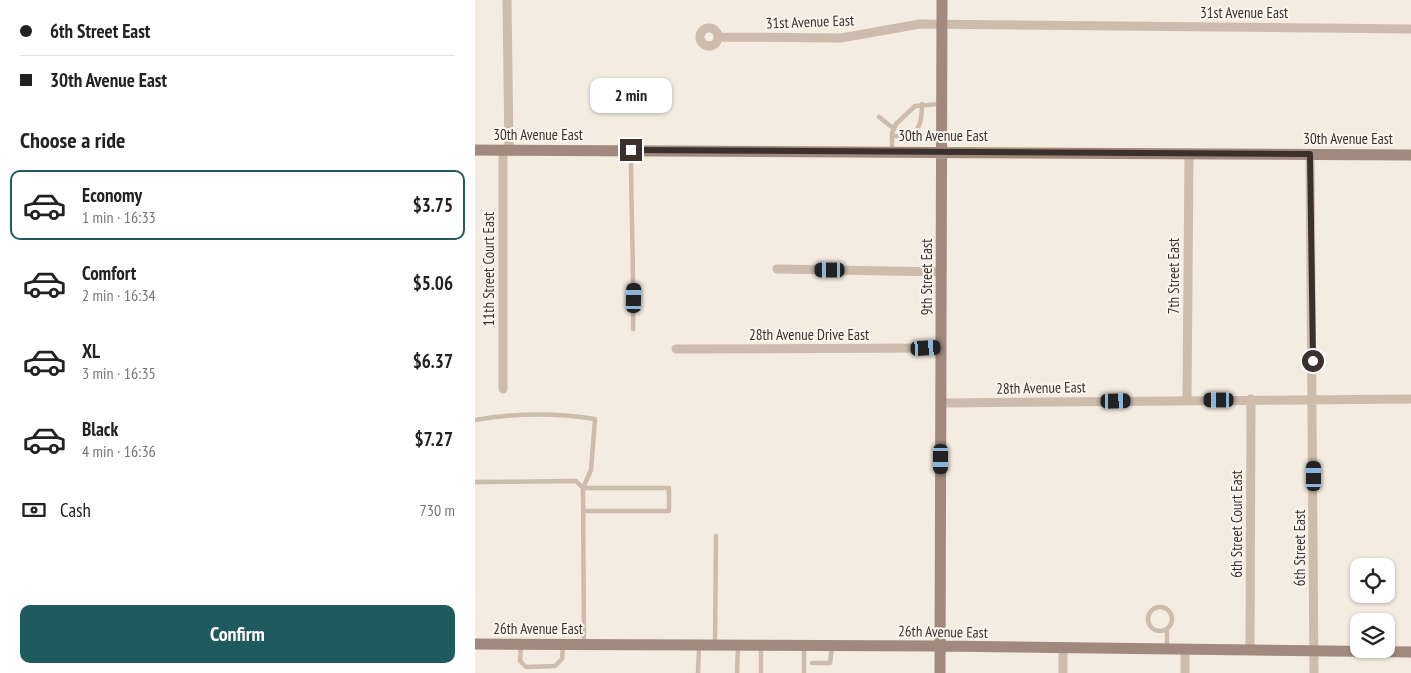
<!DOCTYPE html>
<html lang="en">
<head>
<meta charset="utf-8">
<style>
  :root { --surface:#fff; --page:#f2f2f2; --text:#222; --muted:#767676; --line:#e0e0e0; --accent:#1f5a5e }
  body { margin:0; font-family:"PT Sans Narrow",sans-serif; background:var(--page); color:var(--text); height:100vh; display:flex; flex-direction:column; font-size:19px; white-space:nowrap }
  * { box-sizing:border-box; margin:0 }
  p { font-size:16px; color:var(--muted) }
  .icon { flex:none; width:28px; height:28px; fill:none; stroke:currentColor; stroke-width:2; stroke-linecap:round; stroke-linejoin:round }
  .map { position:relative; flex:1; overflow:hidden }
  .sheet { display:flex; flex-direction:column; background:var(--surface); width:475px }
  .sheet>* { flex:none }
  .hud { display:grid; align-content:center; height:110px; padding:0 20px; background:var(--surface) }
  .tools { position:absolute; left:875px; top:558px; display:grid; gap:10px }
  .tools a { display:grid; place-items:center; width:45px; height:45px; border-radius:10px; background:var(--surface); box-shadow:0 1px 4px #0004; font-size:25px }
  .end { position:absolute; width:22px; height:22px; margin:-11px; border:6px solid #3b302b; background:#fff; box-shadow:0 0 0 2px #fff }
  .from { border-radius:50% }
  .bubble { position:absolute; height:35px; border-radius:10px; background:var(--surface); box-shadow:0 1px 4px #0004; font-size:16px; font-weight:700; line-height:35px; text-align:center }
  .car { position:absolute; width:15px; height:30px; margin:-15px -8px; border-radius:6px; box-shadow:0 0 4px 1px #0007; background:linear-gradient(#222 24%,#8ab4d8 0 40%,#222 0 76%,#8ab4d8 0 86%,#222 0) }
  .hud b { display:flex; align-items:center; gap:18px; height:48px; font-size:19px }
  .hud b+b { border-top:1px solid var(--line) }
  .hud i { width:12px; height:12px; background:var(--text) }
  ul { padding:0; list-style:none }
  li { display:flex; align-items:center; gap:15px; height:70px; margin:0 10px 8px; padding:0 10px; border:2px solid transparent; border-radius:10px }
  li div { flex:1 }
  li b { display:block; font-size:19px }
  li em { font-style:normal; font-weight:700 }
  li.on { border-color:var(--accent) }
  li>.icon { width:45px; height:45px; stroke-width:1.5 }
  h2 { padding:0 20px; font-size:22px; line-height:60px }
  .pay { display:flex; align-items:center; gap:12px; height:55px; padding:0 20px; font-size:19px }
  .pay p { margin-inline-start:auto }
  .cta { display:flex; gap:10px; margin-top:auto; padding:10px 20px }
  .cta a { flex:1; height:58px; border-radius:10px; background:var(--accent); color:#fff; font-size:20px; font-weight:700; line-height:58px; text-align:center }
  main { display:flex; flex:1; min-height:0 }
  .map>svg:first-child { display:block }
</style>
</head>
<body>
<main>
<section class="sheet">
<div class="hud">
<b><i class="from"></i>6th Street East</b>
<b><i></i>30th Avenue East</b>
</div>
<h2>Choose a ride</h2>
<ul>
<li class="on"><svg class="icon" aria-label="car" viewBox="0 0 24 24"><path d="M5 17H2v-5l4-1 3-4h7l3 4 3 1v5h-3M9 17h6M6 11h13"/><circle cx="7" cy="17" r="2"/><circle cx="17" cy="17" r="2"/></svg><div><b>Economy</b><p>1 min · 16:33</p></div><em>$3.75</em></li>
<li><svg class="icon" aria-label="car" viewBox="0 0 24 24"><path d="M5 17H2v-5l4-1 3-4h7l3 4 3 1v5h-3M9 17h6M6 11h13"/><circle cx="7" cy="17" r="2"/><circle cx="17" cy="17" r="2"/></svg><div><b>Comfort</b><p>2 min · 16:34</p></div><em>$5.06</em></li>
<li><svg class="icon" aria-label="car" viewBox="0 0 24 24"><path d="M5 17H2v-5l4-1 3-4h7l3 4 3 1v5h-3M9 17h6M6 11h13"/><circle cx="7" cy="17" r="2"/><circle cx="17" cy="17" r="2"/></svg><div><b>XL</b><p>3 min · 16:35</p></div><em>$6.37</em></li>
<li><svg class="icon" aria-label="car" viewBox="0 0 24 24"><path d="M5 17H2v-5l4-1 3-4h7l3 4 3 1v5h-3M9 17h6M6 11h13"/><circle cx="7" cy="17" r="2"/><circle cx="17" cy="17" r="2"/></svg><div><b>Black</b><p>4 min · 16:36</p></div><em>$7.27</em></li>
</ul>
<div class="pay"><svg class="icon" aria-label="cash" viewBox="0 0 24 24"><path d="M3 7h18v10H3z"/><circle cx="12" cy="12" r="2"/></svg>Cash<p>730 m</p></div>
<div class="cta"><a>Confirm</a></div>
</section>
<div class="map">
<svg width="936" height="673" viewBox="0 0 936 673">
  <rect width="100%" height="100%" fill="#f4ebe1"/>
  <g fill="none" stroke-linecap="round" stroke-linejoin="round">
    <!-- lane -->
    <path stroke="#cdbbac" stroke-width="4.5" d="M404 117 418 128
      M417 136C443 136 447 129 447 104
      M417 151V133L421 124 440 106 465 104
      M156 152C156 211 159 270 158 329
      M0 420C40 413 81 413 120 419L116 470 108 488H194V511H109
      M0 482 101 481 108 488 109 643
      M673 619a12 12 0 1 1 24 0a12 12 0 1 1-24 0Z
      M692 629V647
      M240 644 241 536
      M46 645 45 661 51 667 80 666 87 659 88 646
      M286 647V673
      M337 663H355L357 647
      M223 673 224 646
      M262 673 263 647
      M329 673V647"/>
    <!-- street -->
    <path stroke="#cdbbac" stroke-width="9" d="M32 0 34 150
      M225 37a9 9 0 1 1 18 0a9 9 0 1 1-18 0Z
      M243 37 366 38 445 24 936 29
      M28 150V389
      M835 154 839 673
      M302 269 467 272
      M201 349 467 348
      M712 400 714 153
      M467 403 936 399
      M588 649V673
      M775 649 776 399
      M710 673V649"/>
    <!-- secondary -->
    <path stroke="#a18a7d" stroke-width="11" d="M0 150 936 155
      M0 644 465 646 936 652
      M465 673 467 0"/>
  </g>
  <g fill="none" stroke-linecap="round" stroke-linejoin="round">
    <!-- route -->
    <path stroke="#3b302b" stroke-width="6" d="M156 150 835 154 838 361"/>
  </g>
  <g text-anchor="middle" stroke-width="4" stroke-linejoin="round" paint-order="stroke">
    <!-- street labels -->
    <g font-size="15" fill="#3b302b" stroke="#fbf5ee">
      <text x="769" y="18">31st Avenue East</text>
      <text transform="translate(335 22) rotate(-2)" y="5">31st Avenue East</text>
      <text x="63" y="140">30th Avenue East</text>
      <text x="468" y="141">30th Avenue East</text>
      <text x="873" y="144">30th Avenue East</text>
      <text transform="translate(14 269) rotate(-90)" y="5">11th Street Court East</text>
      <text transform="translate(699 276) rotate(-90)" y="5">7th Street East</text>
      <text transform="translate(452 277) rotate(-90)" y="5">9th Street East</text>
      <text x="334" y="340">28th Avenue Drive East</text>
      <text transform="translate(566 388) rotate(-1)" y="5">28th Avenue East</text>
      <text transform="translate(762 524) rotate(-90)" y="5">6th Street Court East</text>
      <text transform="translate(825 548) rotate(-90)" y="5">6th Street East</text>
      <text x="63" y="634">26th Avenue East</text>
      <text transform="translate(468 632) rotate(1)" y="5">26th Avenue East</text>
    </g>
  </g>
</svg>
<div class="tools">
<a><svg class="icon" aria-label="locate" viewBox="0 0 24 24"><circle cx="12" cy="12" r="6"/><path d="M12 2v4M12 18v4M2 12h4M18 12h4"/></svg></a>
<a><svg class="icon" aria-label="layers" viewBox="0 0 24 24"><path d="M12 4l9 5-9 5-9-5zM3 14l9 5 9-5"/></svg></a>
</div>
<i class="end from" style="left:838px;top:361px"></i>
<i class="end" style="left:156px;top:150px"></i>
<div class="bubble" style="left:115px;top:78px;width:82px">2 min</div>
<i class="car" style="left:355px;top:270px;rotate:270deg"></i>
<i class="car" style="left:159px;top:298px;rotate:1deg"></i>
<i class="car" style="left:451px;top:348px;rotate:87deg"></i>
<i class="car" style="left:744px;top:400px;rotate:270deg"></i>
<i class="car" style="left:641px;top:401px;rotate:89deg"></i>
<i class="car" style="left:466px;top:459px;rotate:180deg"></i>
<i class="car" style="left:839px;top:476px;rotate:0deg"></i>
</div>
</main>
</body>
</html>
